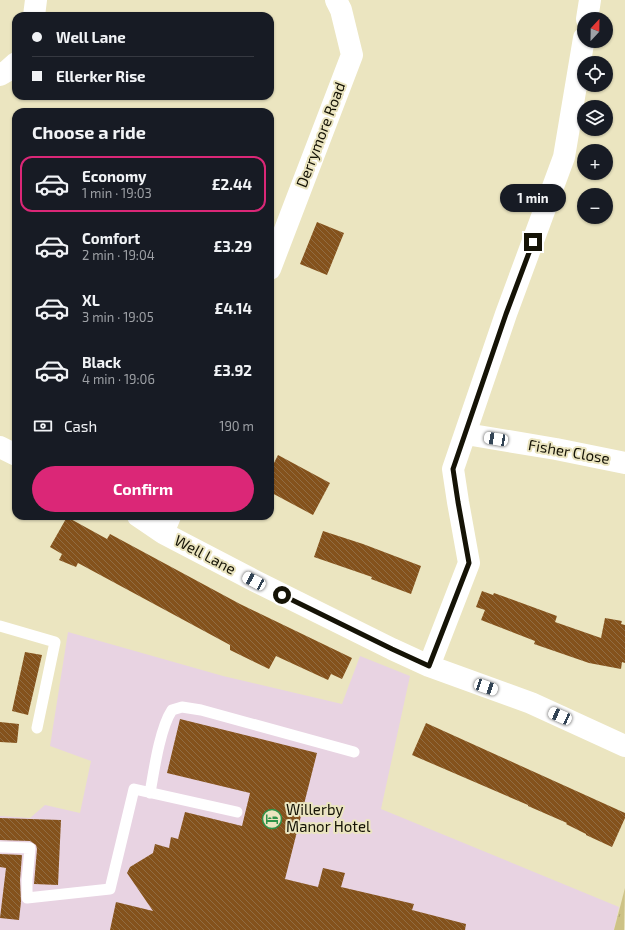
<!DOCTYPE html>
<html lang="en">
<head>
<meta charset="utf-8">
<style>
  :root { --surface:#171b24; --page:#20242c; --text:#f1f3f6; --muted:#9ea1a6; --line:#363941; --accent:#db2777 }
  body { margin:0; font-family:"Exo 2",sans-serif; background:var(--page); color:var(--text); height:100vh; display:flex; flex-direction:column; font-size:15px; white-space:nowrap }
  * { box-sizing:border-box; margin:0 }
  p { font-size:13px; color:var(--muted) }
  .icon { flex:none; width:22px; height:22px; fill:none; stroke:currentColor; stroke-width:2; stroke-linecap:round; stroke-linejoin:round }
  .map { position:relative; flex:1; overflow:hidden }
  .panel { position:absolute; left:12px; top:108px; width:262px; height:412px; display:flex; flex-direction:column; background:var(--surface); border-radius:12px; box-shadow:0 1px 3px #0004 }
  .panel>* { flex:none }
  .guide { position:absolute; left:12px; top:12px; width:262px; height:88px; border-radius:12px; box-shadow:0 1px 3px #0004; display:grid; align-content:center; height:88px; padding:0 20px; background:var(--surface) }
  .needle { width:26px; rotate:22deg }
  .fabs { position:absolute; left:577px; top:12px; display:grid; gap:8px }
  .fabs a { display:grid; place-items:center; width:36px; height:36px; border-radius:50%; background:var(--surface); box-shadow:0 1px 3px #0004; font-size:20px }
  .end { position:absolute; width:18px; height:18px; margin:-9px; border:5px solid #151306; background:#fff; box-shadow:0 0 0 2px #fff }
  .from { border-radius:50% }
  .bubble { position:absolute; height:28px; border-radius:14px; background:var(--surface); box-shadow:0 1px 3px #0004; font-size:13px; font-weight:700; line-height:28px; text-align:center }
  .car { position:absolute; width:12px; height:24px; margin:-12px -6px; border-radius:5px; box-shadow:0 0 3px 1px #0007; background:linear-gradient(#fff 24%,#345 0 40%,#fff 0 76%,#345 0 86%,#fff 0) }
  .guide b { display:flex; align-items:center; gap:14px; height:38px; font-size:15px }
  .guide b+b { border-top:1px solid var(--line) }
  .guide i { width:10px; height:10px; background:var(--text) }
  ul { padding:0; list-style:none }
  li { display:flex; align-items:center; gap:12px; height:56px; margin:0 8px 6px; padding:0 12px; border:2px solid transparent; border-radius:12px }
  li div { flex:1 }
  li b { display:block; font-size:15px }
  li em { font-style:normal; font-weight:700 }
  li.on { border-color:var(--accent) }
  li>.icon { width:36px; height:36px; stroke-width:1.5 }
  h2 { padding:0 20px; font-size:18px; line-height:48px }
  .pay { display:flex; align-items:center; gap:10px; height:44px; padding:0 20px; font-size:15px }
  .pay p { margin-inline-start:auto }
  .button { display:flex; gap:8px; margin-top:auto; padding:8px 20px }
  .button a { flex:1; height:46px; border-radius:24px; background:var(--accent); color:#fff; font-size:16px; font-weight:700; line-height:46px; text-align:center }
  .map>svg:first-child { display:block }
</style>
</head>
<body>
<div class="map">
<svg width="625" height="930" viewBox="0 0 625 930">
  <defs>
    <pattern id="grass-tufts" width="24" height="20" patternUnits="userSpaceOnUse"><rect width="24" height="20" fill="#cdc286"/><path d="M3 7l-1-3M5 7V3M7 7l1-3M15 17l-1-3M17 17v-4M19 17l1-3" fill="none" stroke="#afa672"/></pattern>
    <pattern id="building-back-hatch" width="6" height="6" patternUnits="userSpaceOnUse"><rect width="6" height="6" fill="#84521c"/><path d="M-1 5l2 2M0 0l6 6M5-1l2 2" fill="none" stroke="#916c42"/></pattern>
  </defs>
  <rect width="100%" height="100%" fill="#ebe5c0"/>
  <!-- commercial -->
  <path fill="#e8d3e2" d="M68 632 223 676 342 704 360 656 410 676 381 809 619 907 614 930H0V816L30 818 45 805 80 813 91 761 50 746Z"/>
  <!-- grass -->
  <path fill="url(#grass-tufts)" d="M625 888 624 930H614Z"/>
  <!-- building -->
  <path fill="url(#building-back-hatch)" d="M317 222 344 233 327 275 300 264Z
    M278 455 330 483 313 515 270 492V471Z
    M67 517 107 539 110 534 240 604 352 658 342 679 331 674 328 680 276 656 269 669 230 650V645L78 563 76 567 59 560 62 554 50 547Z
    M323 531 363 544 421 566 411 594 371 579 372 577 314 557Z
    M482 591 493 595 494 593 557 616 555 622 601 638 605 618 622 621 621 624 625 625V663L622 662 621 669 589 663 534 644 535 641 481 620 485 610 476 607Z
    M25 652 42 655 28 715 12 711Z
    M180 719 317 753 285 879 318 887 323 868 345 873 341 887 414 904 412 910 466 924 465 930H110L116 902 153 911 127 873 130 867 153 853 155 844 169 848 171 837 178 839 185 812 242 826 250 793 167 773Z
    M0 722 19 724 17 743 0 742Z
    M426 723 625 813V818L612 847 586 835V834L566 824 567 823 528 806V805L412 755Z
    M0 818 61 820 58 885 34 884 37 849 36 845 30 841 0 840Z
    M0 854 22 855 20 880 21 902 19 920 0 918 6 868 0 867Z"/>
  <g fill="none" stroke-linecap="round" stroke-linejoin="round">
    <!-- lane -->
    <path stroke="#fff" stroke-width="11" d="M0 626 55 642 37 728
      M150 793C154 770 160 728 172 710L182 707 201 710 354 752
      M0 847 30 848 27 880V898L110 889 134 789 237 812"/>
    <!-- street -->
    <path stroke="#fff" stroke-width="22" d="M34 16 36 0
      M587 19 590 0
      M0 75 7 71 16 63
      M270 269 352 55 341 10 336 0
      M466 434 556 449 625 463
      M0 447 16 455
      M138 516 163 533 255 581 392 649 429 666 531 703 625 746
      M163 533 170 516
      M429 666 469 563 458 502 453 469 506 314 564 157 584 38"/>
  </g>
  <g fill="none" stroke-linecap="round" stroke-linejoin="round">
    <!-- route -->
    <path stroke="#151306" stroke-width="5" d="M282 595 392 649 429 666 469 563 458 502 453 469 506 314 533 242"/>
  </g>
  <!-- icons -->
  <defs>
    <symbol id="hotel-ring" viewBox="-11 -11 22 22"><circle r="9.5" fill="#ebe5c0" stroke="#2f944a" stroke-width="1.5"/><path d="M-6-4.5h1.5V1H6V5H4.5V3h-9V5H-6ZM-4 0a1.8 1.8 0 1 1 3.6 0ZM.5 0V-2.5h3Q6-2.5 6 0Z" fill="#2f944a"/></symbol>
  </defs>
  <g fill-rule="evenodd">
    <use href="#hotel-ring" x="261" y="808" width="22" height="22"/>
  </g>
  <g text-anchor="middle" stroke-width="4" stroke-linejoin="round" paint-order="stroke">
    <!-- street labels -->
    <g font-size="15" fill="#151306" stroke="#ebe5c0">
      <text transform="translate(321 135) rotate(-69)" y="5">Derrymore Road</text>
      <text transform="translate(569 452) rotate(10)" y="5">Fisher Close</text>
      <text transform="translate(205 555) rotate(28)" y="5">Well Lane</text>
    </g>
    <!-- poi labels -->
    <g font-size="15" fill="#151306" stroke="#ebe5c0" text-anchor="start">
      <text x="286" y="815">Willerby<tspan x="286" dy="17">Manor Hotel</tspan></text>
    </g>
  </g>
</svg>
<div class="fabs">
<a><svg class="needle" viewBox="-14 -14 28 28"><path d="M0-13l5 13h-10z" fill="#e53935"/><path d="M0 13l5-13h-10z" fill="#9ea1a6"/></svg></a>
<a><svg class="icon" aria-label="locate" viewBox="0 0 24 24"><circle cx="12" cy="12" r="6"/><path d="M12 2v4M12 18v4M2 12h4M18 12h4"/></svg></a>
<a><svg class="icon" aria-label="layers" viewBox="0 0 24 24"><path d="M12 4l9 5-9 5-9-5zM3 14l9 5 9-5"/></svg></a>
<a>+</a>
<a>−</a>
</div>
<i class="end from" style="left:282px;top:595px"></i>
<i class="end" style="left:533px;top:242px"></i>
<div class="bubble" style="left:500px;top:184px;width:66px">1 min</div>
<i class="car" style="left:496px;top:439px;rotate:279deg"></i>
<i class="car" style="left:254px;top:581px;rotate:298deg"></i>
<i class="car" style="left:486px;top:687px;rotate:109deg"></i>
<i class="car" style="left:560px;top:716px;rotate:294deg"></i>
<div class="guide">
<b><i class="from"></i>Well Lane</b>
<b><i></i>Ellerker Rise</b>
</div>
<section class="panel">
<h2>Choose a ride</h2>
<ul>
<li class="on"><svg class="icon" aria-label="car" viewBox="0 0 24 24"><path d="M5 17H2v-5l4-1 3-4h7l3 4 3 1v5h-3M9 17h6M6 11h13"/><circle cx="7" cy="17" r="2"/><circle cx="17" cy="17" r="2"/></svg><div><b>Economy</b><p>1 min · 19:03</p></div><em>£2.44</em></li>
<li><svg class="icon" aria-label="car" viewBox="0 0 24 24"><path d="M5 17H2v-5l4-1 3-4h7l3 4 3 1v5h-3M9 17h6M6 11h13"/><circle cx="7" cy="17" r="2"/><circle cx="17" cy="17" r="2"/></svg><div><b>Comfort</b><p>2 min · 19:04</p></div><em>£3.29</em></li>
<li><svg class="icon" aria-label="car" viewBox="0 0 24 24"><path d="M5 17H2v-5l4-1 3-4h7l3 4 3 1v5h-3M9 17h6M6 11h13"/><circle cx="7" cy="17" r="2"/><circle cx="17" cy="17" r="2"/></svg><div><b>XL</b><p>3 min · 19:05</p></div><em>£4.14</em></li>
<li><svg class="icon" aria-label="car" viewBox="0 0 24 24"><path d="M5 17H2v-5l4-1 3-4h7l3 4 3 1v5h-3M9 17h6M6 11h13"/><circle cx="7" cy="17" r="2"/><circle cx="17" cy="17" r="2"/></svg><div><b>Black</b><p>4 min · 19:06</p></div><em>£3.92</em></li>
</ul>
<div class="pay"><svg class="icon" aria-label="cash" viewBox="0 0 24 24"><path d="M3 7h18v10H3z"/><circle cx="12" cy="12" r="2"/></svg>Cash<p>190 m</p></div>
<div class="button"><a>Confirm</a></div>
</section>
</div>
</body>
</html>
